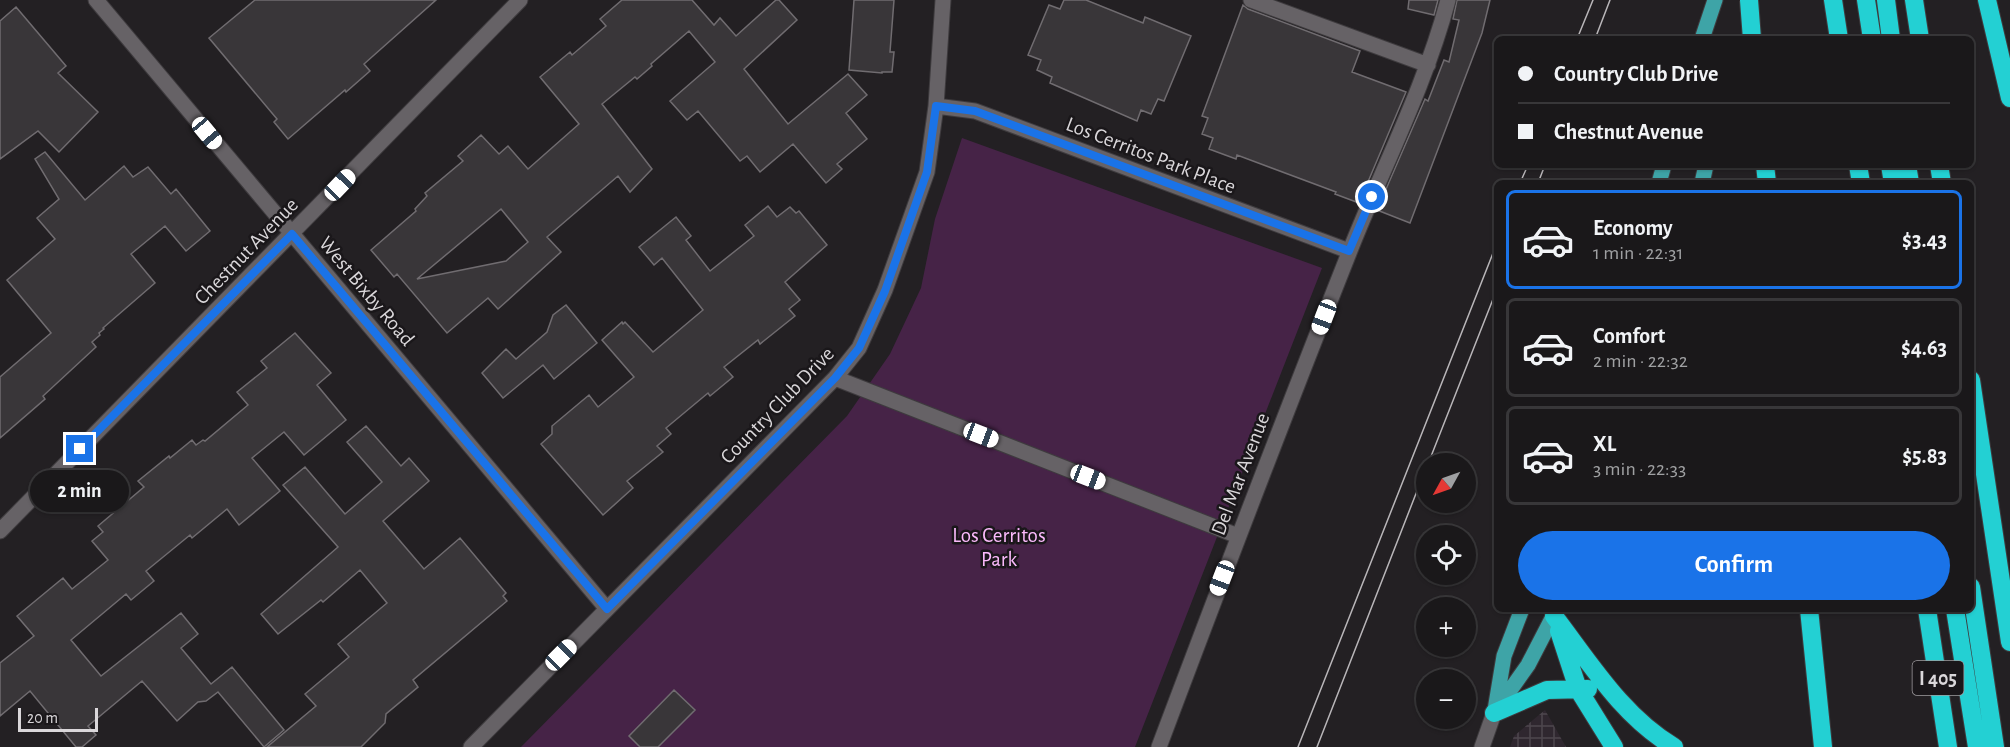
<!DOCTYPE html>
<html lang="en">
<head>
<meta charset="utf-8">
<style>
  :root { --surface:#1a181a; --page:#272527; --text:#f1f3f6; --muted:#9fa0a2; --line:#383739; --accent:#1a73e8 }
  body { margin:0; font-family:"Alegreya Sans",sans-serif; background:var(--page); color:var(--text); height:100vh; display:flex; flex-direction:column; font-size:22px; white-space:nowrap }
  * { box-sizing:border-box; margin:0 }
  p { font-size:20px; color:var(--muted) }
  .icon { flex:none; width:33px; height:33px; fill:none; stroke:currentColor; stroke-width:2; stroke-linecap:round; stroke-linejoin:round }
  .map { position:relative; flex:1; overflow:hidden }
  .side { position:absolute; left:1494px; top:180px; width:480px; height:432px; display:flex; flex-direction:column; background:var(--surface); border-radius:9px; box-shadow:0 2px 4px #0004,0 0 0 2px var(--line) }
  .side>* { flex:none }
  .banner { position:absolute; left:1494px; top:36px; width:480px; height:132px; border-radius:9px; box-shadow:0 2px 4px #0004,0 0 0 2px var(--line); display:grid; align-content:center; height:132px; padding:0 24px; background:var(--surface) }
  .needle { width:39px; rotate:230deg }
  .buttons { position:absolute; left:1416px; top:453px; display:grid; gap:12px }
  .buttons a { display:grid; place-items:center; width:60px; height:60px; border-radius:50%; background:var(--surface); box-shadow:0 2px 4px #0004,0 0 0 2px var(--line); font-size:30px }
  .scale { position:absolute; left:18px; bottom:15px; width:80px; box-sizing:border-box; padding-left:6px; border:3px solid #dad7da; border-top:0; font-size:16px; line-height:21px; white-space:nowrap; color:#dad7da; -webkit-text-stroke:4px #1a171a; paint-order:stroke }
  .end { position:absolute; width:27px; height:27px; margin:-14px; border:8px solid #1a73e8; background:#fff; box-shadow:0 0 0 3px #fff }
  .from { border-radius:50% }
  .bubble { position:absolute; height:42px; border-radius:21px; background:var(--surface); box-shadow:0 2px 4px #0004,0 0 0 2px var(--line); font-size:20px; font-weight:700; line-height:42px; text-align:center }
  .car { position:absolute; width:18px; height:36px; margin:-18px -9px; border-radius:8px; box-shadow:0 0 4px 2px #0007; background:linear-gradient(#fff 24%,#345 0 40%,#fff 0 76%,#345 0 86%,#fff 0) }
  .banner b { display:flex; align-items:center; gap:21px; height:57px; font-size:22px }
  .banner b+b { border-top:2px solid var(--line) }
  .banner i { width:15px; height:15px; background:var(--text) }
  ul { padding:10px 0 0; list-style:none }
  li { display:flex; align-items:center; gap:18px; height:99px; margin:0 12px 9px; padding:0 12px; border:3px solid var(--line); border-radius:9px }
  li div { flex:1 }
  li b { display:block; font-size:22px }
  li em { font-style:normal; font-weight:700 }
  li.current { border-color:var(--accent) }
  li>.icon { width:54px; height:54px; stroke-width:1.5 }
  .button { display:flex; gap:12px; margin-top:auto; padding:12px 24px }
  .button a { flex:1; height:69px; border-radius:36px; background:var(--accent); color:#fff; font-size:24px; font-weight:700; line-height:69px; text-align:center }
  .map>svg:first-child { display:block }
</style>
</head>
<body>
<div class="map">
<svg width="2010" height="747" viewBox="0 0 2010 747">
  <defs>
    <pattern id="industrial-grid" width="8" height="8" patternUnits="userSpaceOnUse" patternTransform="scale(1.5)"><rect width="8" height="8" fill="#2f272f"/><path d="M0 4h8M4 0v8" fill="none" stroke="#4d464d"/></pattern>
  </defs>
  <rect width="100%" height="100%" fill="#232023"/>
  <!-- industrial -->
  <path fill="url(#industrial-grid)" d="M1545 710 1566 747H1510L1514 736Z"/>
  <!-- park -->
  <path fill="#462347" d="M962 138 1322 268 1135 747H521L847 416 890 354 921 288 935 219Z"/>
  <!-- building -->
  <path fill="#393639" stroke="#706c70" stroke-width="1.5" fill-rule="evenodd" d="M255 0H436L364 64 370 71 346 92 345 90 288 139 274 122 277 119 209 38Z
    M622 0H692L714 25 720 18 736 36 776 0H779L797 20 744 69 788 124 848 74 867 95 846 113 867 139 837 164 842 169 826 183 793 144 760 172 747 156 740 161 698 111 687 120 670 101 715 62 689 31 651 64 652 66 637 79 635 77 602 104 652 169 630 192 618 176 547 237 561 252 498 309 488 298 447 333 397 274 394 277 371 250 416 211 415 209 427 196 425 193 463 161 458 156 481 135 499 154 508 146 528 169 579 124 540 77 570 52 572 55 606 26 600 19ZM501 209 528 242 506 261 417 279Z
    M854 0H894L890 52H894L892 72H882V73L849 70Z
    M1064 0H1086L1143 23 1145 17 1191 36 1164 101 1158 99 1151 114 1141 110 1137 121 1050 83 1052 77 1037 70 1041 60 1028 55 1049 5 1060 9Z
    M1409 0H1438L1434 15 1408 9Z
    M1457 0H1490L1482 33 1410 223 1377 210 1425 99 1428 101 1444 60 1449 62 1459 20 1453 19Z
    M1243 5 1248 9 1360 51 1352 72 1406 92 1359 203 1335 194 1336 192 1237 155 1236 159 1209 149 1213 138 1202 134 1208 118 1202 116Z
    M16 7 66 66 58 73 98 112 59 152 38 131 0 159V21Z
    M45 152 85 200 124 166 133 177 148 167 171 194 176 189 210 231 186 251 165 226 131 254 155 283 103 328 104 329 99 333 100 335 92 342 96 347 43 396 45 399 0 438V377L51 333 7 280 55 239 37 218 59 199 35 159Z
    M768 206 777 217 790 207 796 213 799 211 827 245 785 282 800 300 789 309 795 316 760 344 758 340 724 367 733 377 710 396 708 393 666 428 671 434 657 446 663 452 627 481 633 488 603 515 541 444 552 434V426L589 395 598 407 634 377 602 340 622 322 623 324 625 322 653 352 703 310 662 258 654 265 639 247 676 217 691 236 686 240 710 271 754 236 745 225Z
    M566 305 597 343 554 379 543 365 503 398 482 373 506 349 516 359 547 332 553 315Z
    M295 333 331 373 317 385 346 420 304 455 284 432 252 458 280 491 239 525 227 509 192 538 190 535 146 571 154 581 131 600 126 594 71 640 101 676 181 613 198 634 181 648 211 684 232 667 284 730 264 747 218 692 206 701 198 702 177 721 142 681 88 726 96 735 82 747H76L30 691 0 716V663L34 636 17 616 63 578 72 589 108 560 92 541 103 532 98 526 144 487 138 481 169 456 170 458 192 440 196 445 203 440 205 441 248 405 237 392 267 368 261 361Z
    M366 426 401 466 409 458 429 481 383 521 424 569 460 538 506 593 503 596 507 601 413 680 418 687 386 714 385 723 361 747H267L316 706 305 694 349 657 338 644 387 603 360 570 323 602 321 600 278 634 261 614 338 547 283 485 305 467 345 514 382 482 347 442Z
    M674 690 695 710 658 747H640L629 736Z"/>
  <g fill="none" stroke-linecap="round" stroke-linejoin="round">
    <defs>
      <path id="minor" d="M96 0 607 609
        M1251 0 1428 65
        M936 106 975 111 1349 251
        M835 378 1238 536
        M0 531 520 0
        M471 747 835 378 859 348 885 290 927 172 936 106 943 0
        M1159 747C1221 582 1284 417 1349 253 1382 169 1425 87 1448 0
        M1482 747 1494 713"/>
      <path id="major" d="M1702 39 1715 0
        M1659 183 1664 165
        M1702 183 1706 165
        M1495 710 1504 656 1522 609
        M1494 713 1528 665 1557 609"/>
      <path id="highway" d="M1833 0 1839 39
        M1866 0 1872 39
        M1886 0 1891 39
        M1914 0 1920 39
        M1987 0 2010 98
        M1765 165 1767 183
        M1858 165 1861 183
        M1890 165 1893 183
        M1907 165 1910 183
        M1939 165 1942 183
        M1971 380 2010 642
        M1971 587 1995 747
        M1809 609 1823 747
        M1927 609 1948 747
        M1955 609 1977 747
        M1554 616C1590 663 1622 716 1674 747
        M1559 631 1578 689 1614 747
        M1494 713 1547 690 1588 689"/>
    </defs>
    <!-- minor casing -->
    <use href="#minor" stroke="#3e3b3e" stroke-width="17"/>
    <!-- major casing -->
    <use href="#major" stroke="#3e3b3e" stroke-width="17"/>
    <!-- highway casing -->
    <use href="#highway" stroke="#3e3b3e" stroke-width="20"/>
    <!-- minor -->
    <use href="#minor" stroke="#666266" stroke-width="15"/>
    <!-- major -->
    <use href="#major" stroke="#3ea4a7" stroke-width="15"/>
    <!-- highway -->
    <use href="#highway" stroke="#23d0d3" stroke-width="18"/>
    <!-- tram -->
    <path stroke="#b9b6b9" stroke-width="1.5" d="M1577 39 1593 0
      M1595 39 1610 0
      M1520 183 1528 165
      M1538 183 1545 165
      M1428 464 1497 289
      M1298 747 1497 243
      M1317 747 1426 468"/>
    <defs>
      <path id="highway-bridge" d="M1749 0 1752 39"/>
    </defs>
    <!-- highway-bridge casing -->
    <use href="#highway-bridge" stroke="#3e3b3e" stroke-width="20" stroke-linecap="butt"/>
    <!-- highway-bridge -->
    <use href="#highway-bridge" stroke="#23d0d3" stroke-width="18"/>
  </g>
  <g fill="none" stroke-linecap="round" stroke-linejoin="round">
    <!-- route -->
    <path stroke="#1a73e8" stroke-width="8" d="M80 449 292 234 607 609 835 378 859 348 885 291 927 172 936 106 975 111 1349 251 1372 197"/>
  </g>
  <g text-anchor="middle" stroke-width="5" stroke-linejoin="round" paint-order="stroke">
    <!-- shield labels -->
    <rect fill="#1a171a" stroke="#a09da0" stroke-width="1.5" x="1912.5" y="661" width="51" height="34" rx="4.5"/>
    <g font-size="20" font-weight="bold" fill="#dad7da">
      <text x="1938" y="685">I 405</text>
    </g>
    <!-- street labels -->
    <g font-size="21" fill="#dad7da" stroke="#1a171a">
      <text transform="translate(1151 155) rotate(21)" y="7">Los Cerritos Park Place</text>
      <text transform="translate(246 251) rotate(-46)" y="7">Chestnut Avenue</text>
      <text transform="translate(367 291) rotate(50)" y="7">West Bixby Road</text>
      <text transform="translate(777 405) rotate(-46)" y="7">Country Club Drive</text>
      <text transform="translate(1240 474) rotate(-69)" y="7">Del Mar Avenue</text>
    </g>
    <!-- park labels -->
    <g font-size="21" fill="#fbbafc" stroke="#1a171a">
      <text x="999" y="542">Los Cerritos<tspan x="999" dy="24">Park</tspan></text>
    </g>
  </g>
</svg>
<div class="buttons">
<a><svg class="needle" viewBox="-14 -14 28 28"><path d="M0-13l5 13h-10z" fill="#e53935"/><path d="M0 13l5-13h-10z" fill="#9fa0a2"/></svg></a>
<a><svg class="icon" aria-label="locate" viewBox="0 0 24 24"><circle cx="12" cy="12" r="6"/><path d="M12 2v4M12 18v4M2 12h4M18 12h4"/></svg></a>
<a>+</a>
<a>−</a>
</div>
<div class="scale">20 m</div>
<i class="end from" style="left:1372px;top:197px"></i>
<i class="end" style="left:80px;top:449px"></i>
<div class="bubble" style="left:30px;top:470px;width:99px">2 min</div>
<i class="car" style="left:207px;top:133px;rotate:140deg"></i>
<i class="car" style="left:340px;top:185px;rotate:44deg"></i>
<i class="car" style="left:1324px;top:317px;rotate:201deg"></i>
<i class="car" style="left:981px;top:435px;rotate:111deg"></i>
<i class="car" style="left:1088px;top:477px;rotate:111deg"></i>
<i class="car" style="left:1222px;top:578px;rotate:201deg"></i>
<i class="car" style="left:561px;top:655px;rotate:45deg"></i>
<div class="banner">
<b><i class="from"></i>Country Club Drive</b>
<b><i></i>Chestnut Avenue</b>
</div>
<section class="side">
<ul>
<li class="current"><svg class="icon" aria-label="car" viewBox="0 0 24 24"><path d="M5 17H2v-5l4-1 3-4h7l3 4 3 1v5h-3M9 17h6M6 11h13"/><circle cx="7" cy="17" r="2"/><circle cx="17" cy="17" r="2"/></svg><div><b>Economy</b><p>1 min · 22:31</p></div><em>$3.43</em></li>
<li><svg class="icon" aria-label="car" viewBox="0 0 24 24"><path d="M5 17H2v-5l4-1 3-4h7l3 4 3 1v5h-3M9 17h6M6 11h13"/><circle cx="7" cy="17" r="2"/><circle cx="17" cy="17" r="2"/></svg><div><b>Comfort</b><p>2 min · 22:32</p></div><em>$4.63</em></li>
<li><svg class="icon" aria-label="car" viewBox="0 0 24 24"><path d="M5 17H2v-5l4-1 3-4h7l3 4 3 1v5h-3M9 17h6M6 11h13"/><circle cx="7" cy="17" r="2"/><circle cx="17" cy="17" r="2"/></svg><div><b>XL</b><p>3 min · 22:33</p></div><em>$5.83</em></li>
</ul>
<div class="button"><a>Confirm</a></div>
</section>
</div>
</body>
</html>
